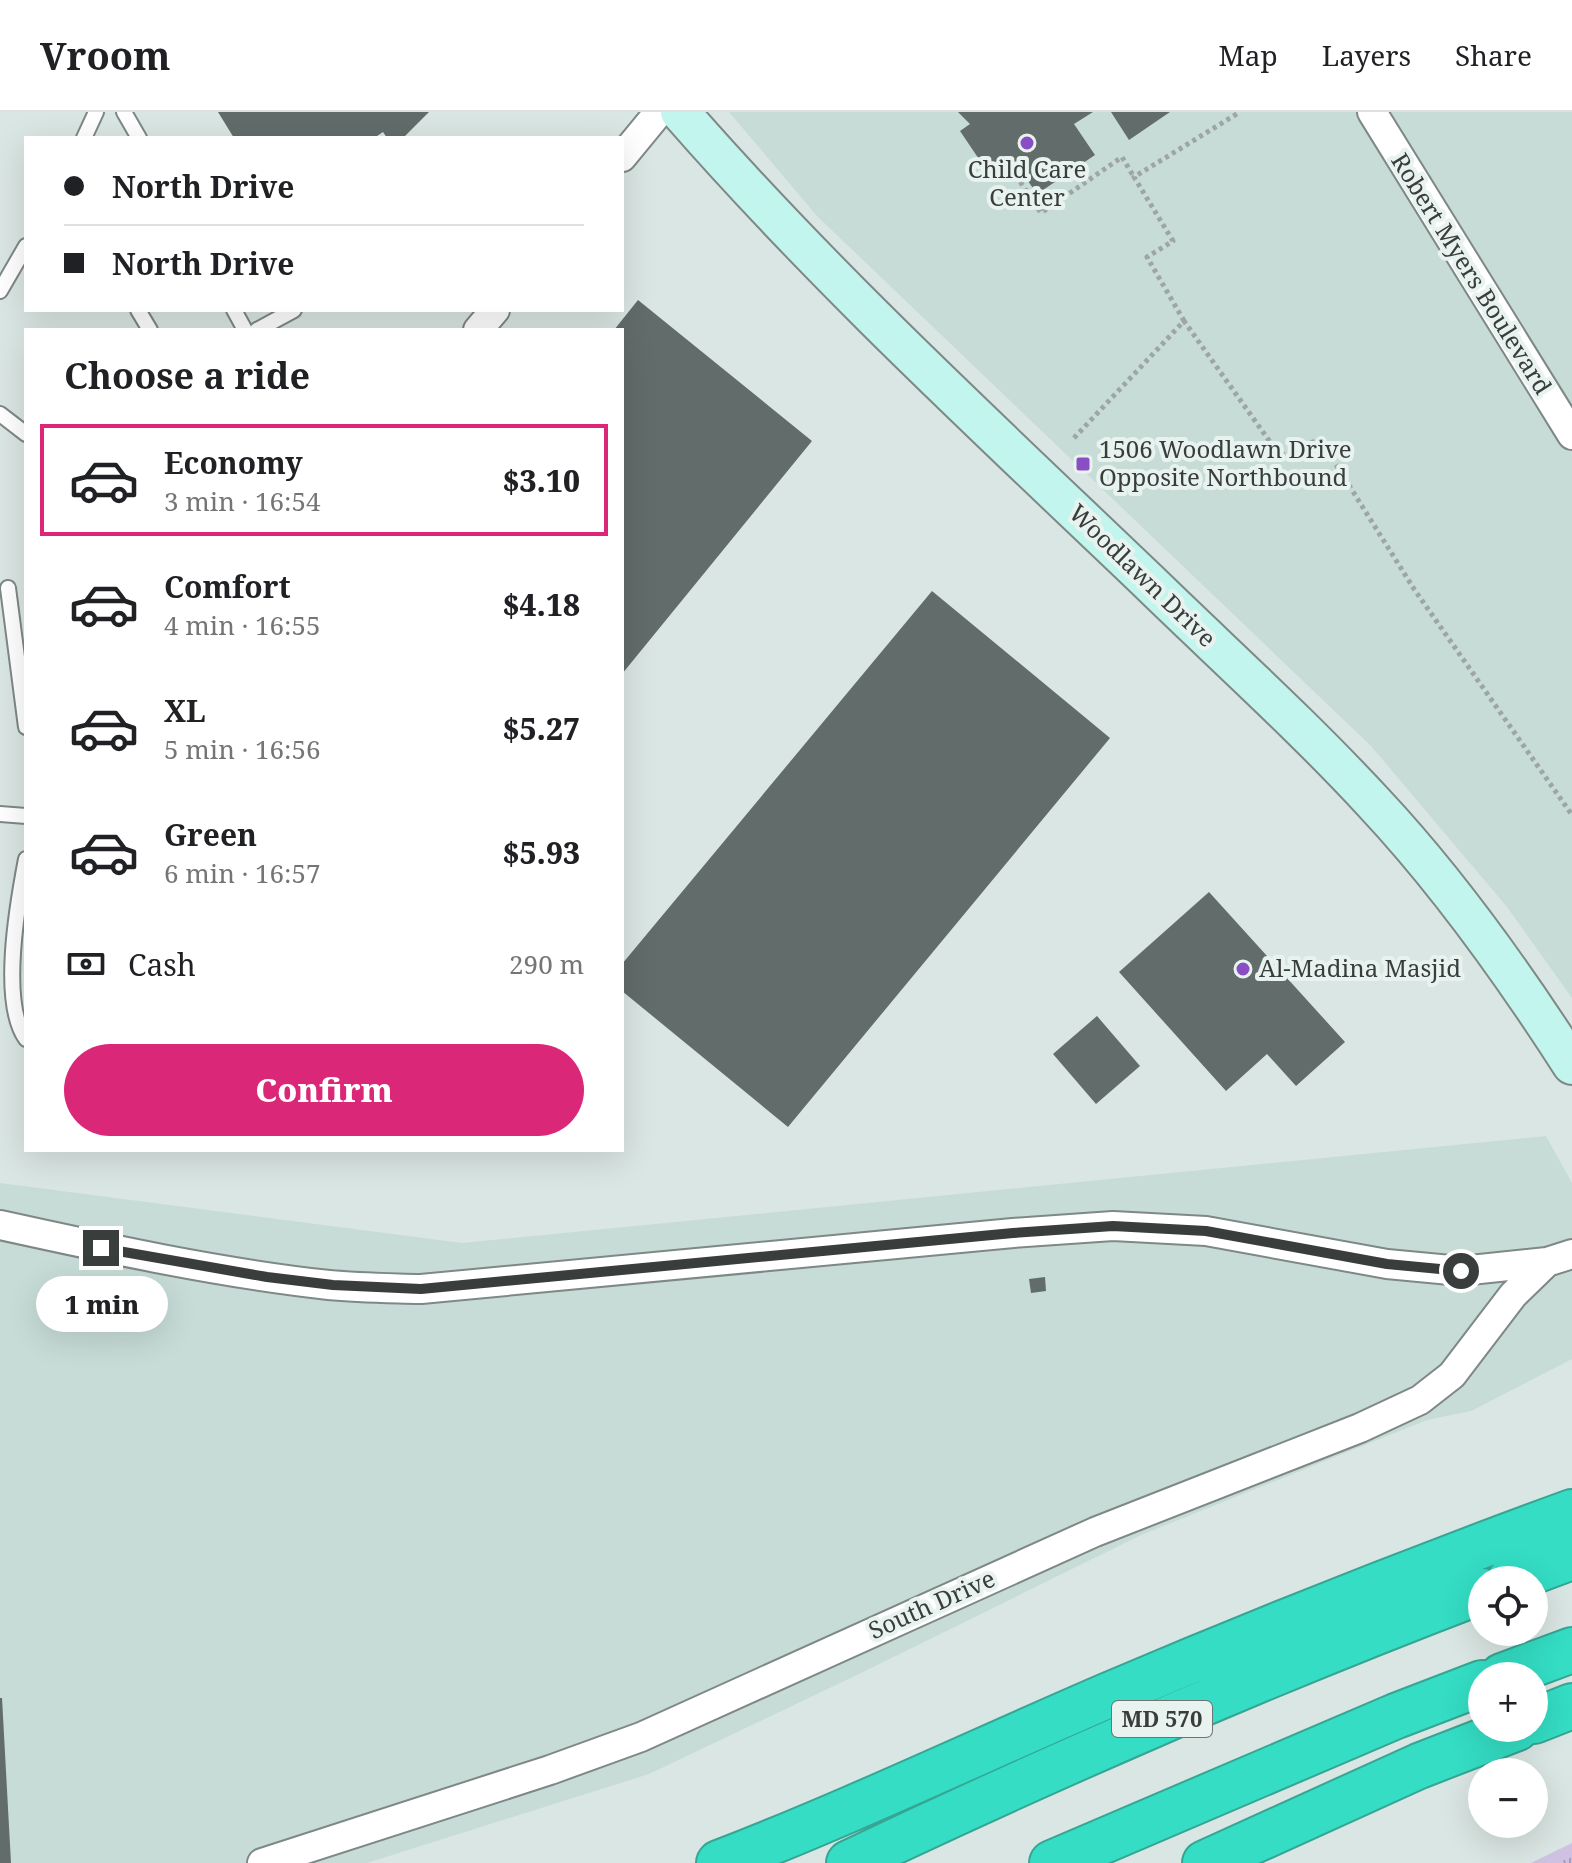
<!DOCTYPE html>
<html lang="en">
<head>
<meta charset="utf-8">
<style>
  :root { --surface:#fff; --page:#f2f2f2; --text:#202124; --muted:#757577; --line:#e0e0e0; --accent:#db2777 }
  body { margin:0; font-family:"Noto Serif",serif; background:var(--page); color:var(--text); height:100vh; display:flex; flex-direction:column; font-size:30px; white-space:nowrap }
  * { box-sizing:border-box; margin:0 }
  p { font-size:26px; color:var(--muted) }
  .icon { flex:none; width:44px; height:44px; fill:none; stroke:currentColor; stroke-width:2; stroke-linecap:round; stroke-linejoin:round }
  .map { position:relative; flex:1; overflow:hidden }
  .drawer { position:absolute; left:24px; top:216px; width:600px; height:824px; display:flex; flex-direction:column; background:var(--surface); border-radius:0px; box-shadow:0 8px 32px #0002 }
  .drawer>* { flex:none }
  .top-card { position:absolute; left:24px; top:24px; width:600px; height:176px; border-radius:0px; box-shadow:0 8px 32px #0002; display:grid; align-content:center; height:176px; padding:0 40px; background:var(--surface) }
  .buttons { position:absolute; left:1468px; top:1454px; display:grid; gap:16px }
  .buttons a { display:grid; place-items:center; width:80px; height:80px; border-radius:50%; background:var(--surface); box-shadow:0 8px 32px #0002; font-size:40px }
  .end { position:absolute; width:36px; height:36px; margin:-18px; border:10px solid #393d3c; background:#fff; box-shadow:0 0 0 4px #fff }
  .from { border-radius:50% }
  .bubble { position:absolute; height:56px; border-radius:28px; background:var(--surface); box-shadow:0 8px 32px #0002; font-size:26px; font-weight:800; line-height:56px; text-align:center }
  .top-card b { display:flex; align-items:center; gap:28px; height:76px; font-size:30px }
  .top-card b+b { border-top:2px solid var(--line) }
  .top-card i { width:20px; height:20px; background:var(--text) }
  ul { padding:0; list-style:none }
  li { display:flex; align-items:center; gap:24px; height:112px; margin:0 16px 12px; padding:0 24px; border:4px solid transparent; border-radius:0px }
  li div { flex:1 }
  li b { display:block; font-size:30px }
  li em { font-style:normal; font-weight:800 }
  li.active { border-color:var(--accent) }
  li>.icon { width:72px; height:72px; stroke-width:1.5 }
  h2 { padding:0 40px; font-size:36px; line-height:96px }
  .pay { display:flex; align-items:center; gap:20px; height:88px; padding:0 40px; font-size:30px }
  .pay p { margin-inline-start:auto }
  .button { display:flex; gap:16px; margin-top:auto; padding:16px 40px }
  .button a { flex:1; height:92px; border-radius:48px; background:var(--accent); color:#fff; font-size:32px; font-weight:800; line-height:92px; text-align:center }
  header { display:flex; align-items:center; gap:48px; box-sizing:border-box; height:112px; padding:0 40px; background:var(--surface); border-bottom:2px solid var(--line) }
  header strong { font-size:38px }
  nav { display:flex; gap:44px; margin-inline-start:auto; font-size:28px }
  .map>svg:first-child { display:block }
</style>
</head>
<body>
<header>
<strong>Vroom</strong>
<nav><a>Map</a><a>Layers</a><a>Share</a></nav>
</header>
<div class="map">
<svg width="1572" height="1751" viewBox="0 0 1572 1751">
  <defs>
    <pattern id="park-tufts" width="24" height="20" patternUnits="userSpaceOnUse" patternTransform="scale(2)"><rect width="24" height="20" fill="#cfc1e1"/><path d="M3 7l-1-3M5 7V3M7 7l1-3M15 17l-1-3M17 17v-4M19 17l1-3" fill="none" stroke="#a99eb8"/></pattern>
  </defs>
  <rect width="100%" height="100%" fill="#dae6e3"/>
  <!-- built -->
  <path fill="#c7dcd7" d="M729 0H1572V886L1507 795 1371 634 817 104Z
    M1546 1024 1572 1071V1247L1471 1299 1427 1308 1141 1423 859 1562 649 1662 367 1751H0V1071L462 1131Z"/>
  <!-- park -->
  <path fill="url(#park-tufts)" d="M1572 1731V1751H1531Z"/>
  <!-- building -->
  <path fill="#626c6a" d="M218 0H429L403 26H387L383 20 374 26H234Z
    M958 0H1093L1074 12 1095 43 1037 82 1012 46 989 62 960 19 970 12Z
    M1111 0H1170L1129 28Z
    M638 188 812 329 622 562V218H614Z
    M932 479 1110 626 788 1015 622 879V852Z
    M1209 780 1345 930 1296 974 1267 942 1226 979 1119 860Z
    M1097 904 1140 954 1096 992 1053 942Z
    M1045 1165 1046 1179 1031 1181 1029 1167Z
    M0 1586H2L11 1751H0Z"/>
  <g fill="none" stroke-linecap="round" stroke-linejoin="round">
    <defs>
      <path id="lane" d="M124 0 139 26
        M84 26 96 0
        M0 179 26 134
        M138 198 150 218
        M234 198 245 218
        M257 218 294 198
        M0 302 26 322
        M8 476 26 615
        M0 702 26 704
        M26 747C17 794 0 891 26 927"/>
      <path id="street" d="M1372 0 1572 323
        M622 45 659 0
        M478 218 495 198
        M0 1113C109 1137 219 1161 329 1173 360 1176 390 1176 421 1177L1013 1121 1113 1114 1206 1119 1387 1152 1461 1159 1547 1150 1572 1142
        M262 1751 550 1658 641 1625 1095 1420 1360 1316 1420 1288 1452 1263 1513 1183 1547 1150"/>
      <path id="secondary" d="M680 0C826 167 989 317 1149 470 1224 543 1303 614 1374 691 1449 771 1513 861 1572 953"/>
      <path id="highway" d="M1510 1468 1572 1445
        M1502 1564 1572 1538
        M1534 1609 1572 1594
        M719 1751C851 1700 979 1639 1109 1583 1262 1518 1416 1457 1572 1400
        M849 1751C1057 1652 1267 1561 1482 1479
        M1052 1751 1396 1604 1482 1571
        M1205 1751 1419 1654 1517 1616"/>
    </defs>
    <!-- lane casing -->
    <use href="#lane" stroke="#7e8886" stroke-width="18"/>
    <!-- street casing -->
    <use href="#street" stroke="#7e8886" stroke-width="32"/>
    <!-- secondary casing -->
    <use href="#secondary" stroke="#7e8886" stroke-width="42"/>
    <!-- highway casing -->
    <use href="#highway" stroke="#36a594" stroke-width="48"/>
    <!-- path -->
    <path stroke="#9da6a3" stroke-width="5" stroke-dasharray="4 4" stroke-linecap="butt" d="M1007 50 1041 101 1122 45 1134 65
      M1184 209 1147 145 1173 129 1134 65 1240 0
      M1074 326 1184 209 1280 344 1320 327 1414 477 1572 703"/>
    <!-- lane -->
    <use href="#lane" stroke="#fff" stroke-width="14"/>
    <!-- street -->
    <use href="#street" stroke="#fff" stroke-width="28"/>
    <!-- secondary -->
    <use href="#secondary" stroke="#c2f5ed" stroke-width="38"/>
    <!-- highway -->
    <use href="#highway" stroke="#34ddc4" stroke-width="44"/>
  </g>
  <g fill="none" stroke-linecap="round" stroke-linejoin="round">
    <!-- route -->
    <path stroke="#393d3c" stroke-width="10" d="M101 1136 267 1165 333 1173 421 1177 1013 1121 1113 1114 1206 1119 1387 1152 1461 1159"/>
  </g>
  <!-- markers -->
  <g fill="#8a4ec4" stroke="#e8f3f0" stroke-width="3">
    <circle cx="1027" cy="31" r="8"/>
    <rect x="1075" y="344" width="16" height="16" rx="4"/>
    <circle cx="1243" cy="857" r="8"/>
  </g>
  <g text-anchor="middle" stroke-width="8" stroke-linejoin="round" paint-order="stroke">
    <!-- shield labels -->
    <rect fill="#e8f3f0" stroke="#6e7472" stroke-width="2" x="1112" y="1589" width="100" height="36" rx="6"/>
    <g font-size="22" font-weight="bold" fill="#393d3c">
      <text x="1162" y="1615">MD 570</text>
    </g>
    <!-- poi labels -->
    <g font-size="24" fill="#393d3c" stroke="#e8f3f0" text-anchor="start">
      <text x="1027" y="66" text-anchor="middle">Child Care<tspan x="1027" dy="28">Center</tspan></text>
      <text x="1099" y="346">1506 Woodlawn Drive<tspan x="1099" dy="28">Opposite Northbound</tspan></text>
      <text x="1259" y="865">Al-Madina Masjid</text>
    </g>
    <!-- street labels -->
    <g font-size="24" fill="#393d3c" stroke="#e8f3f0">
      <text transform="translate(1471 162) rotate(58)" y="8">Robert Myers Boulevard</text>
      <text transform="translate(1142 464) rotate(44)" y="8">Woodlawn Drive</text>
      <text transform="translate(932 1493) rotate(-24)" y="8">South Drive</text>
    </g>
  </g>
</svg>
<div class="buttons">
<a><svg class="icon" aria-label="locate" viewBox="0 0 24 24"><circle cx="12" cy="12" r="6"/><path d="M12 2v4M12 18v4M2 12h4M18 12h4"/></svg></a>
<a>+</a>
<a>−</a>
</div>
<i class="end from" style="left:1461px;top:1159px"></i>
<i class="end" style="left:101px;top:1136px"></i>
<div class="bubble" style="left:36px;top:1164px;width:132px">1 min</div>
<div class="top-card">
<b><i class="from"></i>North Drive</b>
<b><i></i>North Drive</b>
</div>
<section class="drawer">
<h2>Choose a ride</h2>
<ul>
<li class="active"><svg class="icon" aria-label="car" viewBox="0 0 24 24"><path d="M5 17H2v-5l4-1 3-4h7l3 4 3 1v5h-3M9 17h6M6 11h13"/><circle cx="7" cy="17" r="2"/><circle cx="17" cy="17" r="2"/></svg><div><b>Economy</b><p>3 min · 16:54</p></div><em>$3.10</em></li>
<li><svg class="icon" aria-label="car" viewBox="0 0 24 24"><path d="M5 17H2v-5l4-1 3-4h7l3 4 3 1v5h-3M9 17h6M6 11h13"/><circle cx="7" cy="17" r="2"/><circle cx="17" cy="17" r="2"/></svg><div><b>Comfort</b><p>4 min · 16:55</p></div><em>$4.18</em></li>
<li><svg class="icon" aria-label="car" viewBox="0 0 24 24"><path d="M5 17H2v-5l4-1 3-4h7l3 4 3 1v5h-3M9 17h6M6 11h13"/><circle cx="7" cy="17" r="2"/><circle cx="17" cy="17" r="2"/></svg><div><b>XL</b><p>5 min · 16:56</p></div><em>$5.27</em></li>
<li><svg class="icon" aria-label="car" viewBox="0 0 24 24"><path d="M5 17H2v-5l4-1 3-4h7l3 4 3 1v5h-3M9 17h6M6 11h13"/><circle cx="7" cy="17" r="2"/><circle cx="17" cy="17" r="2"/></svg><div><b>Green</b><p>6 min · 16:57</p></div><em>$5.93</em></li>
</ul>
<div class="pay"><svg class="icon" aria-label="cash" viewBox="0 0 24 24"><path d="M3 7h18v10H3z"/><circle cx="12" cy="12" r="2"/></svg>Cash<p>290 m</p></div>
<div class="button"><a>Confirm</a></div>
</section>
</div>
</body>
</html>
